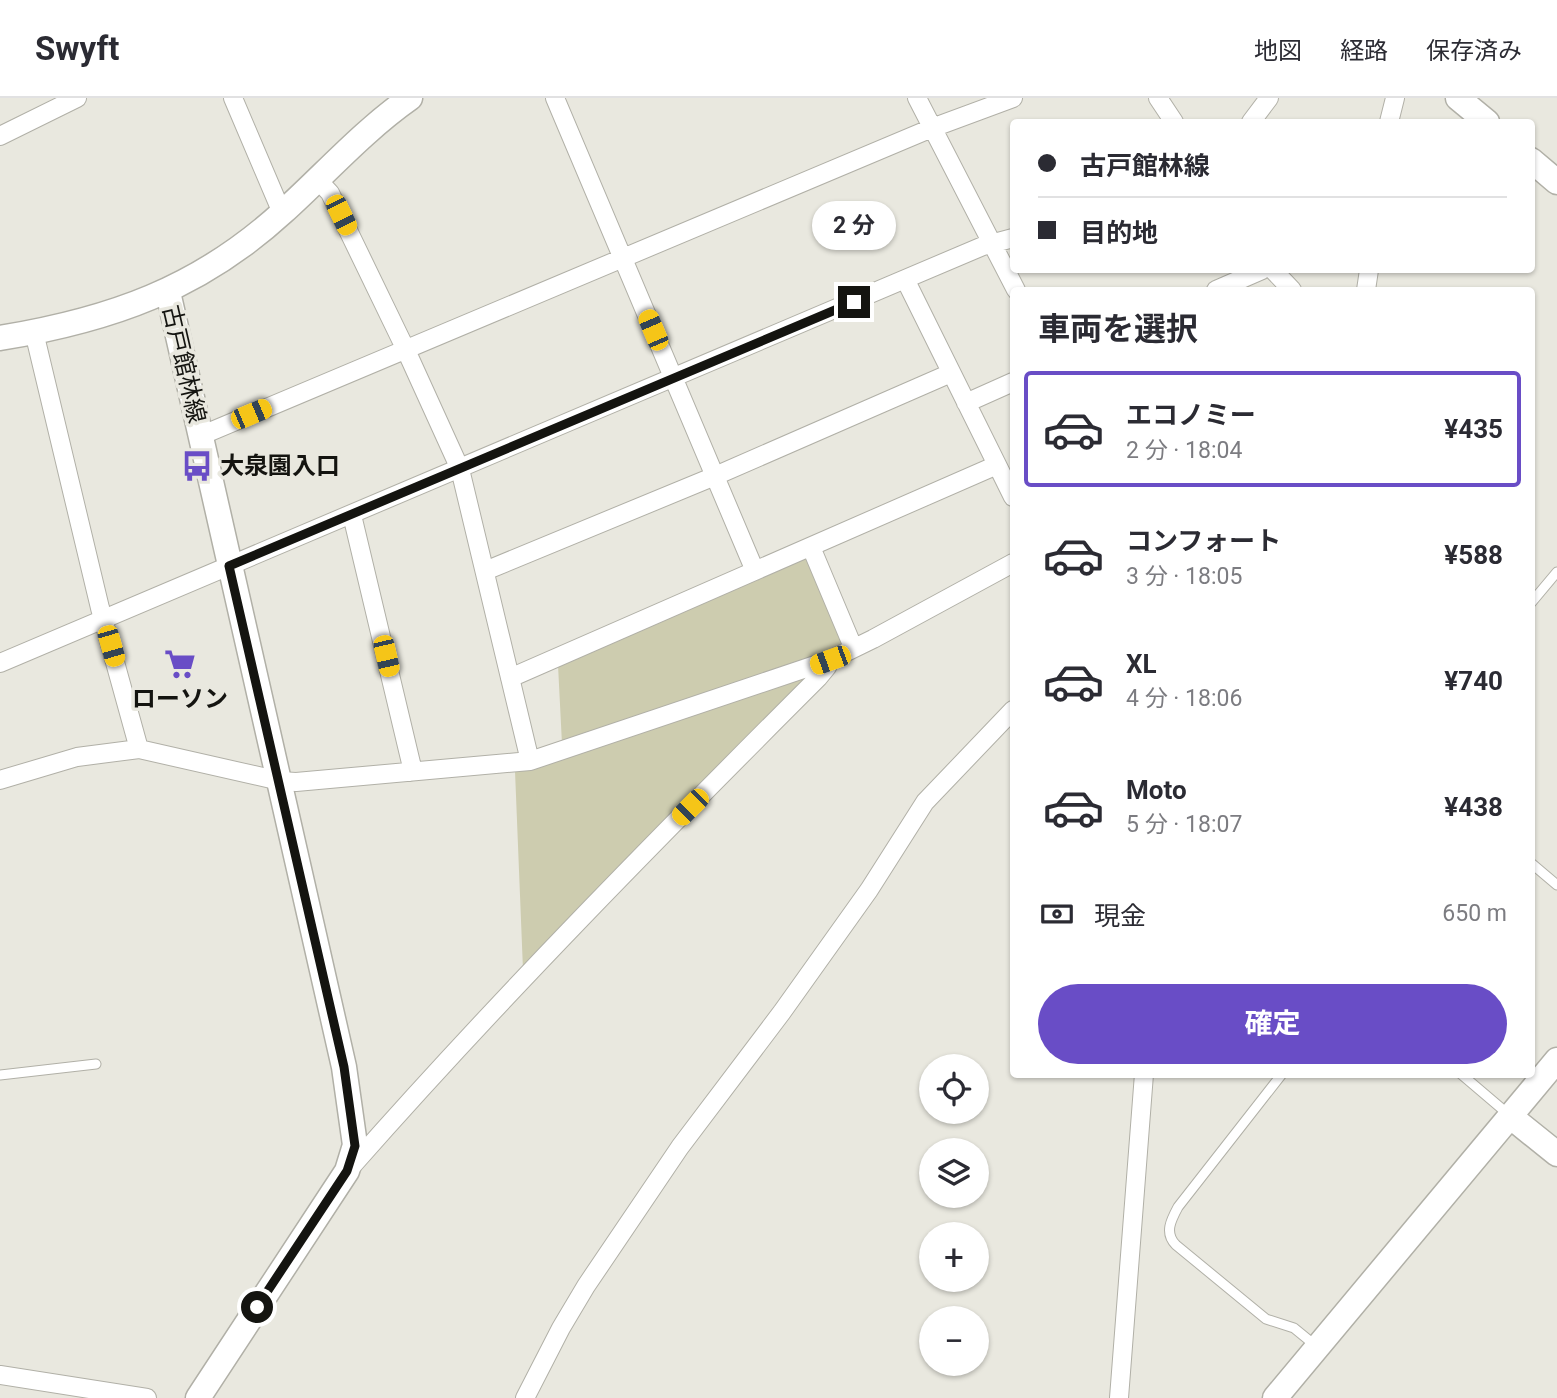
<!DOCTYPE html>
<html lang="ja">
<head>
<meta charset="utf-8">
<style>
  :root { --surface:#fff; --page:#f7f7f7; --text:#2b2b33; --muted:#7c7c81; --line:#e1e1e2; --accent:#694dc6 }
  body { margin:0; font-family:Roboto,"Noto Sans JP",sans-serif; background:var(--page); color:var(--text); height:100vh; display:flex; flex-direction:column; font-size:26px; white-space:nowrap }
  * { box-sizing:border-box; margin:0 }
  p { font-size:23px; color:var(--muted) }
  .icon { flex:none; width:38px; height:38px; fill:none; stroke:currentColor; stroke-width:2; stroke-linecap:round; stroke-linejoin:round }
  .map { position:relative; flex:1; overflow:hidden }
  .details { position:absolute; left:1010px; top:189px; width:525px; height:791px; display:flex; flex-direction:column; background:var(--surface); border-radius:7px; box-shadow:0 2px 5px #0004 }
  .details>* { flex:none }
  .hud { position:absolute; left:1010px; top:21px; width:525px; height:154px; border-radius:7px; box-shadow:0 2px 5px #0004; display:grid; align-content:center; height:154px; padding:0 28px; background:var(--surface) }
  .controls { position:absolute; left:919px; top:956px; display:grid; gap:14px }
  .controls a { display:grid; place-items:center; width:70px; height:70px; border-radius:50%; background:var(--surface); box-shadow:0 2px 5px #0004; font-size:35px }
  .end { position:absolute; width:32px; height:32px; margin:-16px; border:9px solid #141410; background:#fff; box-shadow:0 0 0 4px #fff }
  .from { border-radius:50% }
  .bubble { position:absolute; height:49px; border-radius:24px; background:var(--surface); box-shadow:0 2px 5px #0004; font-size:23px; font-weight:700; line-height:49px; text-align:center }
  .car { position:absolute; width:21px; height:42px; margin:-21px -10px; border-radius:9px; box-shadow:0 0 5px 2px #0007; background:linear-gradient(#f5c518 24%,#345 0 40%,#f5c518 0 76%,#345 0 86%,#f5c518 0) }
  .hud b { display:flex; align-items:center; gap:24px; height:66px; font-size:26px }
  .hud b+b { border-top:2px solid var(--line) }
  .hud i { width:18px; height:18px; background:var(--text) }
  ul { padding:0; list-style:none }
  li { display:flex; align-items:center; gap:21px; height:116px; margin:0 14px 10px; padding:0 14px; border:4px solid transparent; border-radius:7px }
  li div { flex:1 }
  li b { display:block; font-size:26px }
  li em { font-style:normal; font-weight:700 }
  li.selected { border-color:var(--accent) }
  li>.icon { width:63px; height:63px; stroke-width:1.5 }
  h2 { padding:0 28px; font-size:32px; line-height:84px }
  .pay { display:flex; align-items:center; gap:18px; height:77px; padding:0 28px; font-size:26px }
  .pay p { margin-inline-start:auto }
  .primary-button { display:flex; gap:14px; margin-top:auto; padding:14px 28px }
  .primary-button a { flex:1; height:80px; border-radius:42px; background:var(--accent); color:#fff; font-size:28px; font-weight:700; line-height:80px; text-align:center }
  header { display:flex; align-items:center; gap:42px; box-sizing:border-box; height:98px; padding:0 35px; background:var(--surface); border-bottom:2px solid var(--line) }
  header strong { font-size:33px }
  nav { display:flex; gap:38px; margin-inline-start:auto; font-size:24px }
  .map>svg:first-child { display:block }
</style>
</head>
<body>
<header>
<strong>Swyft</strong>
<nav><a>地図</a><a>経路</a><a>保存済み</a></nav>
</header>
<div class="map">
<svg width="1557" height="1300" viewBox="0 0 1557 1300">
  <rect width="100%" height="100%" fill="#e9e8df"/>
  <!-- green -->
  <path fill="#cdccaf" d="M806 451 844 547 824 557 562 646 558 567Z
    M817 573 523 872 515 673Z"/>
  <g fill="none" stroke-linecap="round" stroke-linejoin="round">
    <defs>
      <path id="lane" d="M1531 505 1557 474
        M1531 765 1557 787
        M1282 976 1178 1109C1171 1122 1164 1135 1176 1147L1266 1221 1294 1230 1316 1248
        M1461 976 1508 1016
        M0 977 96 966"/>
      <path id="street" d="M233 0 282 115
        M555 0 755 473
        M917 0 1016 192
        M1158 0 1174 24
        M1251 24 1269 0
        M1389 24 1395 0
        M0 38 77 0
        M317 81 330 95 405 250 460 371 530 663
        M1273 172 1292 192
        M906 183 1013 399
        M1216 192 1262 172
        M1366 192 1369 172
        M34 234 100 510 139 651
        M966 305 1013 284
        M200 338 932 30 1013 0
        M352 417 411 665 410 674
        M811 449 853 549
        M485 473 715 378 951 275
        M0 565 983 148 1013 140
        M510 580 997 367
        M0 682 77 659 139 651 280 683 296 684 530 663 830 562 873 541 1013 465
        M352 1068C501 899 659 739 818 580L827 569 830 562
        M0 1277 147 1300
        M525 1300 561 1230 586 1188 680 1049 782 914 869 792 925 704 1013 612
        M1119 1300 1144 976"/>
      <path id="secondary" d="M1458 0 1487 24
        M1531 62 1557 84
        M168 194 344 969 355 1047 347 1073 198 1300
        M0 240C110 222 199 191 283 114 325 76 363 33 410 0
        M1511 1019 1557 1056
        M1275 1300 1557 962"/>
    </defs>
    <!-- lane casing -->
    <use href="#lane" stroke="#b1b0a7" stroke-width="11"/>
    <!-- street casing -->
    <use href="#street" stroke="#b1b0a7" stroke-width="20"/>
    <!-- secondary casing -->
    <use href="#secondary" stroke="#b1b0a7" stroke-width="27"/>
    <!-- lane -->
    <use href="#lane" stroke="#fff" stroke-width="9"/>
    <!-- street -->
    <use href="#street" stroke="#fff" stroke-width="18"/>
    <!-- secondary -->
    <use href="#secondary" stroke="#fff" stroke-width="24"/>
  </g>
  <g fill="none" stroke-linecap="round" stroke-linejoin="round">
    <!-- route -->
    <path stroke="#141410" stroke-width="9" d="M257 1209 347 1073 355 1048 344 969 229 468 854 204"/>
  </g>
  <!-- icons -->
  <defs>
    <symbol id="bus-bare" viewBox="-9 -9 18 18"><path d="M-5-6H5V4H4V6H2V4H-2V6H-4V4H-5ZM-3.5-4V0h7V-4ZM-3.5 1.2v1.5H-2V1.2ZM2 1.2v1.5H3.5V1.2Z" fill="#694dc6" stroke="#e9e8df" stroke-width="2.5" paint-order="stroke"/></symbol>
    <symbol id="supermarket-bare" viewBox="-9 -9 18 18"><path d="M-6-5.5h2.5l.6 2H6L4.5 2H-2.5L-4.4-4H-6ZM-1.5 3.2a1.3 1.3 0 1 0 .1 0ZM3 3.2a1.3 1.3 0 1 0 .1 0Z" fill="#694dc6" stroke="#e9e8df" stroke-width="2.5" paint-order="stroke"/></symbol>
  </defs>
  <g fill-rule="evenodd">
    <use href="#bus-bare" x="175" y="346" width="44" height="44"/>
    <use href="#supermarket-bare" x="158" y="544" width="44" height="44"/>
  </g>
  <g text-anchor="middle" stroke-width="7" stroke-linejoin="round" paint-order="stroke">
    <!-- street labels -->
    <g font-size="24" fill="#141410" stroke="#e9e8df">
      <text transform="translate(184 266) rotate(77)" y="8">古戸館林線</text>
    </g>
    <!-- poi labels -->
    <g font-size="24" font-weight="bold" fill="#141410" stroke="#e9e8df" text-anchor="start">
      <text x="220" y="376">大泉園入口</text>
      <text x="180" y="609" text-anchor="middle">ローソン</text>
    </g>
  </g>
</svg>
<div class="controls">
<a><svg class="icon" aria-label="locate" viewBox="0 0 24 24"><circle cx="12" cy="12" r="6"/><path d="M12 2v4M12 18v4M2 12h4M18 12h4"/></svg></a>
<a><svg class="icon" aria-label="layers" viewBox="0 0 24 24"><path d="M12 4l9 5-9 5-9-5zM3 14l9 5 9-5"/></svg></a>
<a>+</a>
<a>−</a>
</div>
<i class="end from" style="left:257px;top:1209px"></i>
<i class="end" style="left:854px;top:204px"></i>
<div class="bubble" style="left:812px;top:103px;width:84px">2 分</div>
<i class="car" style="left:341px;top:117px;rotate:154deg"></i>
<i class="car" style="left:653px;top:232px;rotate:337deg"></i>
<i class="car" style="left:251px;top:316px;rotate:67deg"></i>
<i class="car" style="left:111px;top:548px;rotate:164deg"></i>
<i class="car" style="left:386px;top:558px;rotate:167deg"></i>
<i class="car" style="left:830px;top:562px;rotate:250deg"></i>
<i class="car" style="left:690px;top:709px;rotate:225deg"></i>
<div class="hud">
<b><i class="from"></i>古戸館林線</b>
<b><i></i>目的地</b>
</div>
<section class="details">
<h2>車両を選択</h2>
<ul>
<li class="selected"><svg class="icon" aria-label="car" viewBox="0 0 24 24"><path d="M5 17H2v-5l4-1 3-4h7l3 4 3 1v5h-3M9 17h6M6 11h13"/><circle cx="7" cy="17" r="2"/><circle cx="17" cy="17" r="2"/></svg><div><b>エコノミー</b><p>2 分 · 18:04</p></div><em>¥435</em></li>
<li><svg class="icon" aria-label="car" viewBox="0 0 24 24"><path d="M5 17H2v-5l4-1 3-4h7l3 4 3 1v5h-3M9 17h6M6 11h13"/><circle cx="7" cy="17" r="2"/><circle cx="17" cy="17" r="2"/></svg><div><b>コンフォート</b><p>3 分 · 18:05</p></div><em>¥588</em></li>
<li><svg class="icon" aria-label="car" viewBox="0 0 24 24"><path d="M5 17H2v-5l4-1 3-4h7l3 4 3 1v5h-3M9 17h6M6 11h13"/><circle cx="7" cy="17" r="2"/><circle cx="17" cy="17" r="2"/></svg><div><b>XL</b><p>4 分 · 18:06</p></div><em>¥740</em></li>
<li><svg class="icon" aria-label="car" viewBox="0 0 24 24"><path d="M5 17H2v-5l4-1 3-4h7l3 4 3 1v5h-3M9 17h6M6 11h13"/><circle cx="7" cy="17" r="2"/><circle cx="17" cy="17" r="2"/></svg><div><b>Moto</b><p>5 分 · 18:07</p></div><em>¥438</em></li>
</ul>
<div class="pay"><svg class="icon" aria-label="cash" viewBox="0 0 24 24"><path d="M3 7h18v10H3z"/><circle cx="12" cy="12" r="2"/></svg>現金<p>650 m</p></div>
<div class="primary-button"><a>確定</a></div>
</section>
</div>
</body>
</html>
